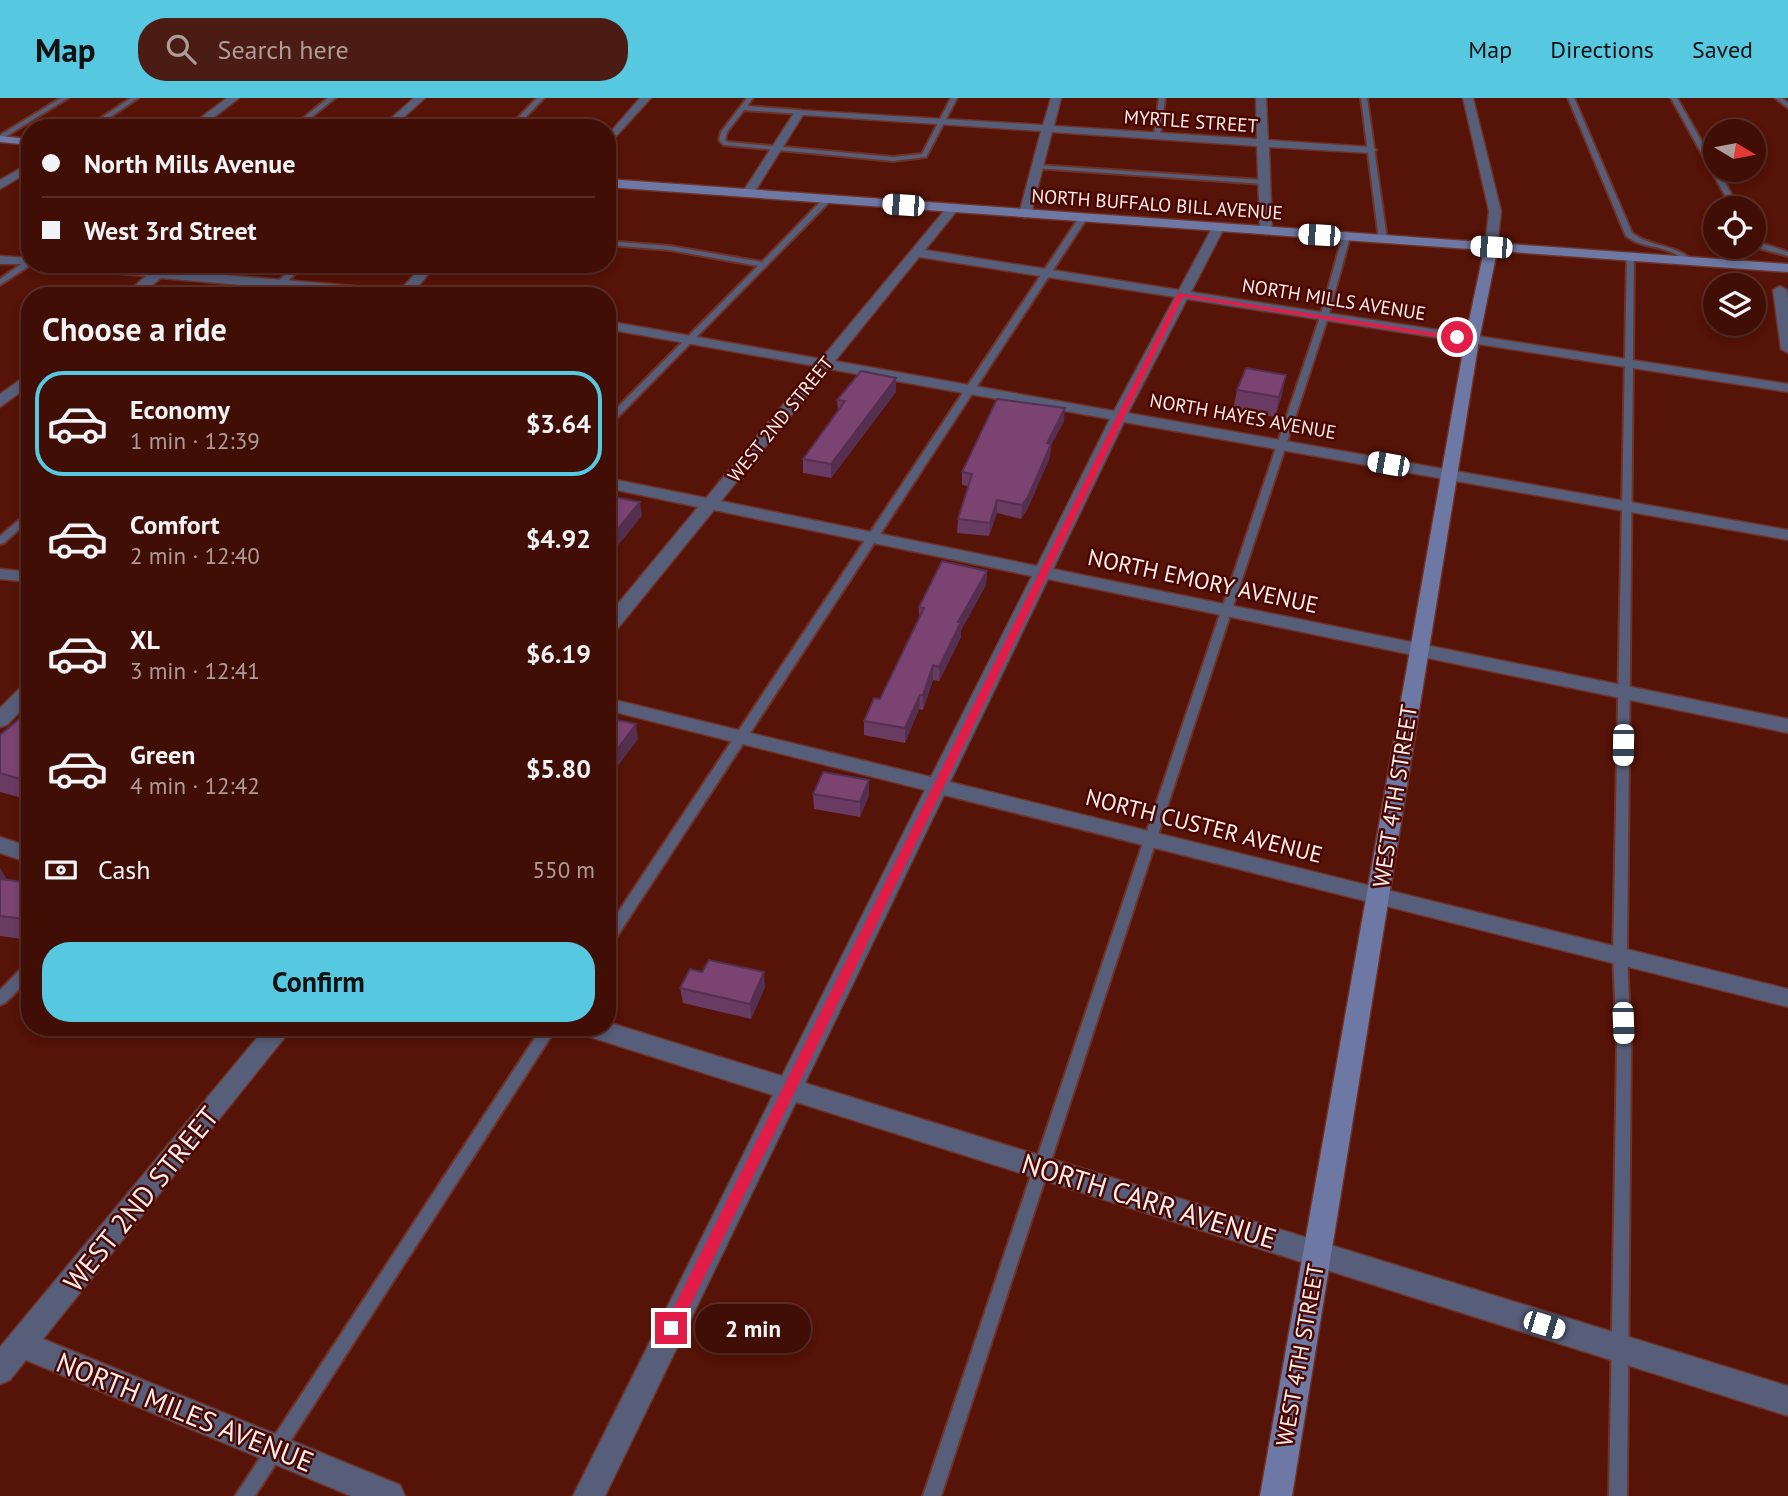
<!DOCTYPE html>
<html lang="en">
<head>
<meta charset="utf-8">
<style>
  :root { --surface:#400e05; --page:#4b1c13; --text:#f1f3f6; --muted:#ae9c9a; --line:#592e27; --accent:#56c9e0 }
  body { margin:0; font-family:"PT Sans",sans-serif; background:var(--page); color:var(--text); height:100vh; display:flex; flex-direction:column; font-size:26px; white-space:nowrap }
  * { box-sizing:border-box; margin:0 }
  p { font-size:23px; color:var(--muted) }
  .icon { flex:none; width:38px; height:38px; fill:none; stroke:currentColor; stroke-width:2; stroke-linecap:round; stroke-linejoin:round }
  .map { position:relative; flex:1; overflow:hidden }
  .panel { position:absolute; left:21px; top:189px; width:595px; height:749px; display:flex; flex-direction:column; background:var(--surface); border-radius:28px; box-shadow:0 4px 10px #0003,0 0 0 2px var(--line) }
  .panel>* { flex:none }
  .guide { position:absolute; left:21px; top:21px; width:595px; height:154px; border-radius:28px; box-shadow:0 4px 10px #0003,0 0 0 2px var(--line); display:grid; align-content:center; height:154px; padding:0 21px; background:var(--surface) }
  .needle { width:46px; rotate:100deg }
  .tools { position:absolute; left:1703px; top:21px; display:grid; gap:14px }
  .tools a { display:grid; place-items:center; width:63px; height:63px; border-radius:50%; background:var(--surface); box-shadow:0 4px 10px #0003,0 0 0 2px var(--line); font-size:35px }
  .end { position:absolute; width:32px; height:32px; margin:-16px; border:9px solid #e11d48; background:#fff; box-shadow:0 0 0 4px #fff }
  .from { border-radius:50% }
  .bubble { position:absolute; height:49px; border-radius:24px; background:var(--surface); box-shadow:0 4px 10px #0003,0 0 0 2px var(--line); font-size:23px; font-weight:600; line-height:49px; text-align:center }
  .car { position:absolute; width:21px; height:42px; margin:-21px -10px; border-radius:9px; box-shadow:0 0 5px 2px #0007; background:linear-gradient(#fff 24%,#345 0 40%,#fff 0 76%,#345 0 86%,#fff 0) }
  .guide b { display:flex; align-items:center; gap:24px; height:66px; font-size:26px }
  .guide b+b { border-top:2px solid var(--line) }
  .guide i { width:18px; height:18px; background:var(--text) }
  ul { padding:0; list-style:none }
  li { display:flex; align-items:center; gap:21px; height:105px; margin:0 14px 10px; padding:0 7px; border:4px solid transparent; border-radius:28px }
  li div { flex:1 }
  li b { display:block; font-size:26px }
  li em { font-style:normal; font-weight:600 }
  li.selected { border-color:var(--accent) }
  li>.icon { width:63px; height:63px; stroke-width:1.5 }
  h2 { padding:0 21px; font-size:32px; line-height:84px }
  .pay { display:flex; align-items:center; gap:18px; height:77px; padding:0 21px; font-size:26px }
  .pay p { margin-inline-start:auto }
  .primary-button { display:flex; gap:14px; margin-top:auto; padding:14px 21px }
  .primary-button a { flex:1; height:80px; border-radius:28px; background:var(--accent); color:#111; font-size:28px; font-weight:600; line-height:80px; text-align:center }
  header { display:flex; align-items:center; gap:42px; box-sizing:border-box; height:98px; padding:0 35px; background:var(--accent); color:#111 }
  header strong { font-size:33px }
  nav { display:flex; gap:38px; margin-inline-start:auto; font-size:24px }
  .search { width:490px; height:63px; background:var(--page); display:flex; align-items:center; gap:18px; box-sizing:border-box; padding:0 24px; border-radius:28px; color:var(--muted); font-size:26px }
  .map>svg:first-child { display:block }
</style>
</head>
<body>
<header>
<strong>Map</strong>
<div class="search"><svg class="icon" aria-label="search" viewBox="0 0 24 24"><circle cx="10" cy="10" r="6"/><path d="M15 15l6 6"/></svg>Search here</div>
<nav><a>Map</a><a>Directions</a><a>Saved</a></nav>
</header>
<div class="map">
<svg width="1788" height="1398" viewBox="0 0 1788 1398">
  <rect width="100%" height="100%" fill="#561307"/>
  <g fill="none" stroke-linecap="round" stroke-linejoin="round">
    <defs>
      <path id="lane" d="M61 0H68L0 42V37Z
        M131 0H138L94 30H86Z
        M328 0H335L298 30H291Z
        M537 0H544L515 30H508Z
        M747 0H753L747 8 800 12 803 14 800 16 744 12 727 34 725 42 728 44 893 59 922 56 951 0H957L926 59 893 63 724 47 719 42 721 34Z
        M1159 0H1165L1160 38 1157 40 1154 38Z
        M1361 0H1367L1387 142 1383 144 1379 142Z
        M1568 0H1574L1632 135C1650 149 1673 146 1691 161V165C1682 164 1679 157 1671 154 1655 147 1640 149 1626 138Z
        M1671 0H1677L1715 67V72H1718L1739 110H1732Z
        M1775 0H1782L1788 5V10Z
        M1037 67 1263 82 1266 84 1263 86 1035 70V68Z
        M825 99 832 101 610 327 607 328V320L758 168 670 152 607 147V143L670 148 762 164Z
        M1080 118 1087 120 612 846 607 847V831Z
        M1343 137 1350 139 1328 219 941 1398H923L1320 219Z
        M1754 138 1764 146 1788 154V158L1758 150 1754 144Z
        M1627 157 1634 159 1627 858 1631 947 1627 1398H1609L1617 947 1613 858Z
        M27 162H30V166H32L0 187V181Z
        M296 166H305L272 198H263Z
        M30 413V421L4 445 0 446V438Z
        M30 866V880L5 905 0 907V892L25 867Z
        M542 929H557L255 1398H235Z"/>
      <path id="street" d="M227 0H239L200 30H187Z
        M414 0H425L392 30H380Z
        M640 0H651L607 48V38Z
        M1051 0H1061L1054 28 1257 41 1256 0H1266L1268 42 1371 49 1377 52 1371 55 1269 49 1272 133 1266 137 1260 133 1257 48 1052 34 1031 116 1025 120 1019 116 1041 33 803 17 752 98 742 95 796 12 1043 27Z
        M1463 0H1473L1501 113 1497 149 1491 153 1485 149 1489 113Z
        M30 65V73L0 91V82Z
        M953 106 959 110 925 152 1179 192 1212 130 1218 126 1224 130 1191 194 1788 286V294L1187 201 1128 315 1788 432V442L1124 324 1053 471 1788 621V635L1048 481 950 684 1788 891V909L944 697 805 985 1788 1288V1318L796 1004 605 1398H573L773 997 581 936 578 929H607V924L782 978 925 692 607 612V600L931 679 1032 478 714 412 614 535 607 537V519L698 409 607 390V380L706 400 815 268 607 231V223L821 261 949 107ZM919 159 1175 199 1114 313 835 263ZM829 271 1110 321 1037 468 721 403Z
        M0 158 30 160V166H35H0Z
        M45 166 161 169 167 172 400 192 424 166H437L413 194 425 198H369L161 180 139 198H123L146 178 51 170Z
        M1780 188 1787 192 1788 201V255L1781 251 1773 192Z
        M30 275V287L0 309V296Z
        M0 471 30 474V484L0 481Z
        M30 585V603L7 627 0 629V610L23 587Z
        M0 739 30 749V765L0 755Z
        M266 929H293L43 1241 400 1387 405 1398H351L26 1262 10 1282 0 1286V1249Z"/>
      <path id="secondary" d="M0 38 30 41V47L0 44Z
        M607 81 1788 166V174L1497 153 1479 242 1292 1398H1260L1465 242 1484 152 607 89Z"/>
    </defs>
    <!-- lane casing -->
    <use href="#lane" stroke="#6e3227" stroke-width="4"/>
    <!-- street casing -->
    <use href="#street" stroke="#6e3227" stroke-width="3"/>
    <!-- secondary casing -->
    <use href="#secondary" stroke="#6e3227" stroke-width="3"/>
    <!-- lane -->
    <use href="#lane" fill="#575e7a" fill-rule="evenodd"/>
    <!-- street -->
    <use href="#street" fill="#575e7a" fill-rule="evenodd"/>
    <!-- secondary -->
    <use href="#secondary" fill="#6d79a4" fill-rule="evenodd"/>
  </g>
  <!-- wall -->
  <path fill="#693a62" d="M1237 292 1282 297 1275 319 1233 312Z
    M896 294 831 380 803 375V361L838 313 837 302Z
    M1064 323 1051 347 1050 359 1027 412 1021 421 997 415 989 438 957 435 958 421 968 388 962 387V374Z
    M987 473 986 487 961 532V539L939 583 933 582 923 612 919 611 905 645 864 637V623L880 601 919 521V509Z
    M30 612V702L0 694V637Z
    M813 696 869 697 860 719 814 711Z
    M0 770 7 782 30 785V842L0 838Z
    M765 889 751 921 683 905 680 890Z"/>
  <!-- shaded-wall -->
  <path fill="#552f50" d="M1286 277 1282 297 1275 319 1279 299Z
    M896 280V294L831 380V366Z
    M1065 310 1064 323 1051 347 1050 359 1027 412 1021 421 1022 407 1047 345Z
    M997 402V415L989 438 990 425Z
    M640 404 642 418 607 461V444Z
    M987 473 986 487 961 532V539L939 583V569L958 524Z
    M933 567V582L923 612V597Z
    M920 597 919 611 905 645V630Z
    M636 626 638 641 607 683V665Z
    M869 682V697L860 719V704Z
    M0 770 12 789 0 799Z
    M30 816V829L25 821Z
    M764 874 765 889 751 921 750 906Z"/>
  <!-- building -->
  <path fill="#7a4372" stroke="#552f50" stroke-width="2" d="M1246 270 1286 277 1279 299 1237 292Z
    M861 273 896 280 831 366 803 361 845 303 837 302Z
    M997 301 1065 310 1047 345 1051 346 1028 399 1022 407 997 402 990 425 958 421 972 376 962 374Z
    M614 399 640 404 607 444V408Z
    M942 463 987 473 958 524H961L939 569 933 567 923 597H920L905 630 864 623 874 600 880 601 924 510 919 509Z
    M30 612V684L0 675V637Z
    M608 620 636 626 607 665V621Z
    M823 674 869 682 860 704 813 696Z
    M0 781 30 785V816L25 821 0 818Z
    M709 862 764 874 750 906 680 890 690 871 702 874Z"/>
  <!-- route -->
  <path fill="#e11d48" d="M1178 195 1461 239 1457 242 1183 199 677 1235H666V1225Z"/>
  <g text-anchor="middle" stroke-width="5" stroke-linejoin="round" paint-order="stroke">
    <!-- far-street labels -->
    <g font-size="19" fill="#ffede9" stroke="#4a0600">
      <text transform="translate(1191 23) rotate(4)" y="7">MYRTLE STREET</text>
      <text transform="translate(1157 106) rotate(4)" y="7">NORTH BUFFALO BILL AVENUE</text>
      <text transform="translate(1334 201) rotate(9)" y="7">NORTH MILLS AVENUE</text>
      <text transform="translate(1243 318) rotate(10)" y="7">NORTH HAYES AVENUE</text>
      <text transform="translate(780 321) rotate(-51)" y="7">WEST 2ND STREET</text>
    </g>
    <!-- street labels -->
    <g font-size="23" fill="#ffede9" stroke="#4a0600">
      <text transform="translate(1203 483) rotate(12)" y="8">NORTH EMORY AVENUE</text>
      <text transform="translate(1395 698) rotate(-81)" y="8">WEST 4TH STREET</text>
      <text transform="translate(1204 728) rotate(14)" y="8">NORTH CUSTER AVENUE</text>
      <text transform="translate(1300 1257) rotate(-80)" y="8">WEST 4TH STREET</text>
    </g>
    <!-- near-street labels -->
    <g font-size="28" fill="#ffede9" stroke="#4a0600">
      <text transform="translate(141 1101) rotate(-51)" y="10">WEST 2ND STREET</text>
      <text transform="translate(1149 1103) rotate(17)" y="10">NORTH CARR AVENUE</text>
      <text transform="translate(185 1314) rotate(22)" y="10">NORTH MILES AVENUE</text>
    </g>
  </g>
</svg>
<div class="tools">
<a><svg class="needle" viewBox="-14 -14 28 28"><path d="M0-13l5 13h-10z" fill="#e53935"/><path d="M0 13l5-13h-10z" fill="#ae9c9a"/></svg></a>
<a><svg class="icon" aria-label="locate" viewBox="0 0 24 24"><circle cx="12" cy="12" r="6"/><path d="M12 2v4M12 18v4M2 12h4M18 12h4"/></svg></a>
<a><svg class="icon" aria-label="layers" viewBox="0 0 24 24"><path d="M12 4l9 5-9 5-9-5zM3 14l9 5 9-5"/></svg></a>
</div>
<i class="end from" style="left:1457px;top:239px"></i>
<i class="end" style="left:671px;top:1230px"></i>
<div class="bubble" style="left:695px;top:1206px;width:116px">2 min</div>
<i class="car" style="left:903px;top:107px;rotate:274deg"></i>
<i class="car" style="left:1319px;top:137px;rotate:274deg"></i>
<i class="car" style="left:1491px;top:149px;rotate:274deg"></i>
<i class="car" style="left:1388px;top:366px;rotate:280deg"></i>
<i class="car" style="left:1623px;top:647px;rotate:181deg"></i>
<i class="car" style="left:1623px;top:925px;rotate:178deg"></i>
<i class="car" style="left:1544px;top:1227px;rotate:107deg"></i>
<div class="guide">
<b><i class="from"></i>North Mills Avenue</b>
<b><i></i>West 3rd Street</b>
</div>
<section class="panel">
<h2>Choose a ride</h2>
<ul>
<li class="selected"><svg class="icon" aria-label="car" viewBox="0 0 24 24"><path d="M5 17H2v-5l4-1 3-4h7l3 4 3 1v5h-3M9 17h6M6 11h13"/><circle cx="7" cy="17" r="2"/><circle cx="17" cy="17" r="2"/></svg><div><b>Economy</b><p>1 min · 12:39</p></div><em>$3.64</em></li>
<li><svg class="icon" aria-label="car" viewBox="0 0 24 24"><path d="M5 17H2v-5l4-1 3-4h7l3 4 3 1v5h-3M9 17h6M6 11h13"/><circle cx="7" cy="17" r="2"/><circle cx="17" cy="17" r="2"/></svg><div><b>Comfort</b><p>2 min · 12:40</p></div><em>$4.92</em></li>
<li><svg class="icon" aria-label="car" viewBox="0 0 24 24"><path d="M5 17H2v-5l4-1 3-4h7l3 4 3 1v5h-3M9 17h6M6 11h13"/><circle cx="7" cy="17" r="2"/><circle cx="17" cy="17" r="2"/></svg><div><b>XL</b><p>3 min · 12:41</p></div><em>$6.19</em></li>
<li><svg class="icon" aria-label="car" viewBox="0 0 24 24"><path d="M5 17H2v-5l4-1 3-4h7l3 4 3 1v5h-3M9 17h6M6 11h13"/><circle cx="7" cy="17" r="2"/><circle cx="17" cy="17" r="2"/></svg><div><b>Green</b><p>4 min · 12:42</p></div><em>$5.80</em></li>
</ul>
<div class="pay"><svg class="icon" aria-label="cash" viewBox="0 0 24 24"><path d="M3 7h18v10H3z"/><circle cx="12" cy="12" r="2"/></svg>Cash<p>550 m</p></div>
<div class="primary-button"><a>Confirm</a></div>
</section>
</div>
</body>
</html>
